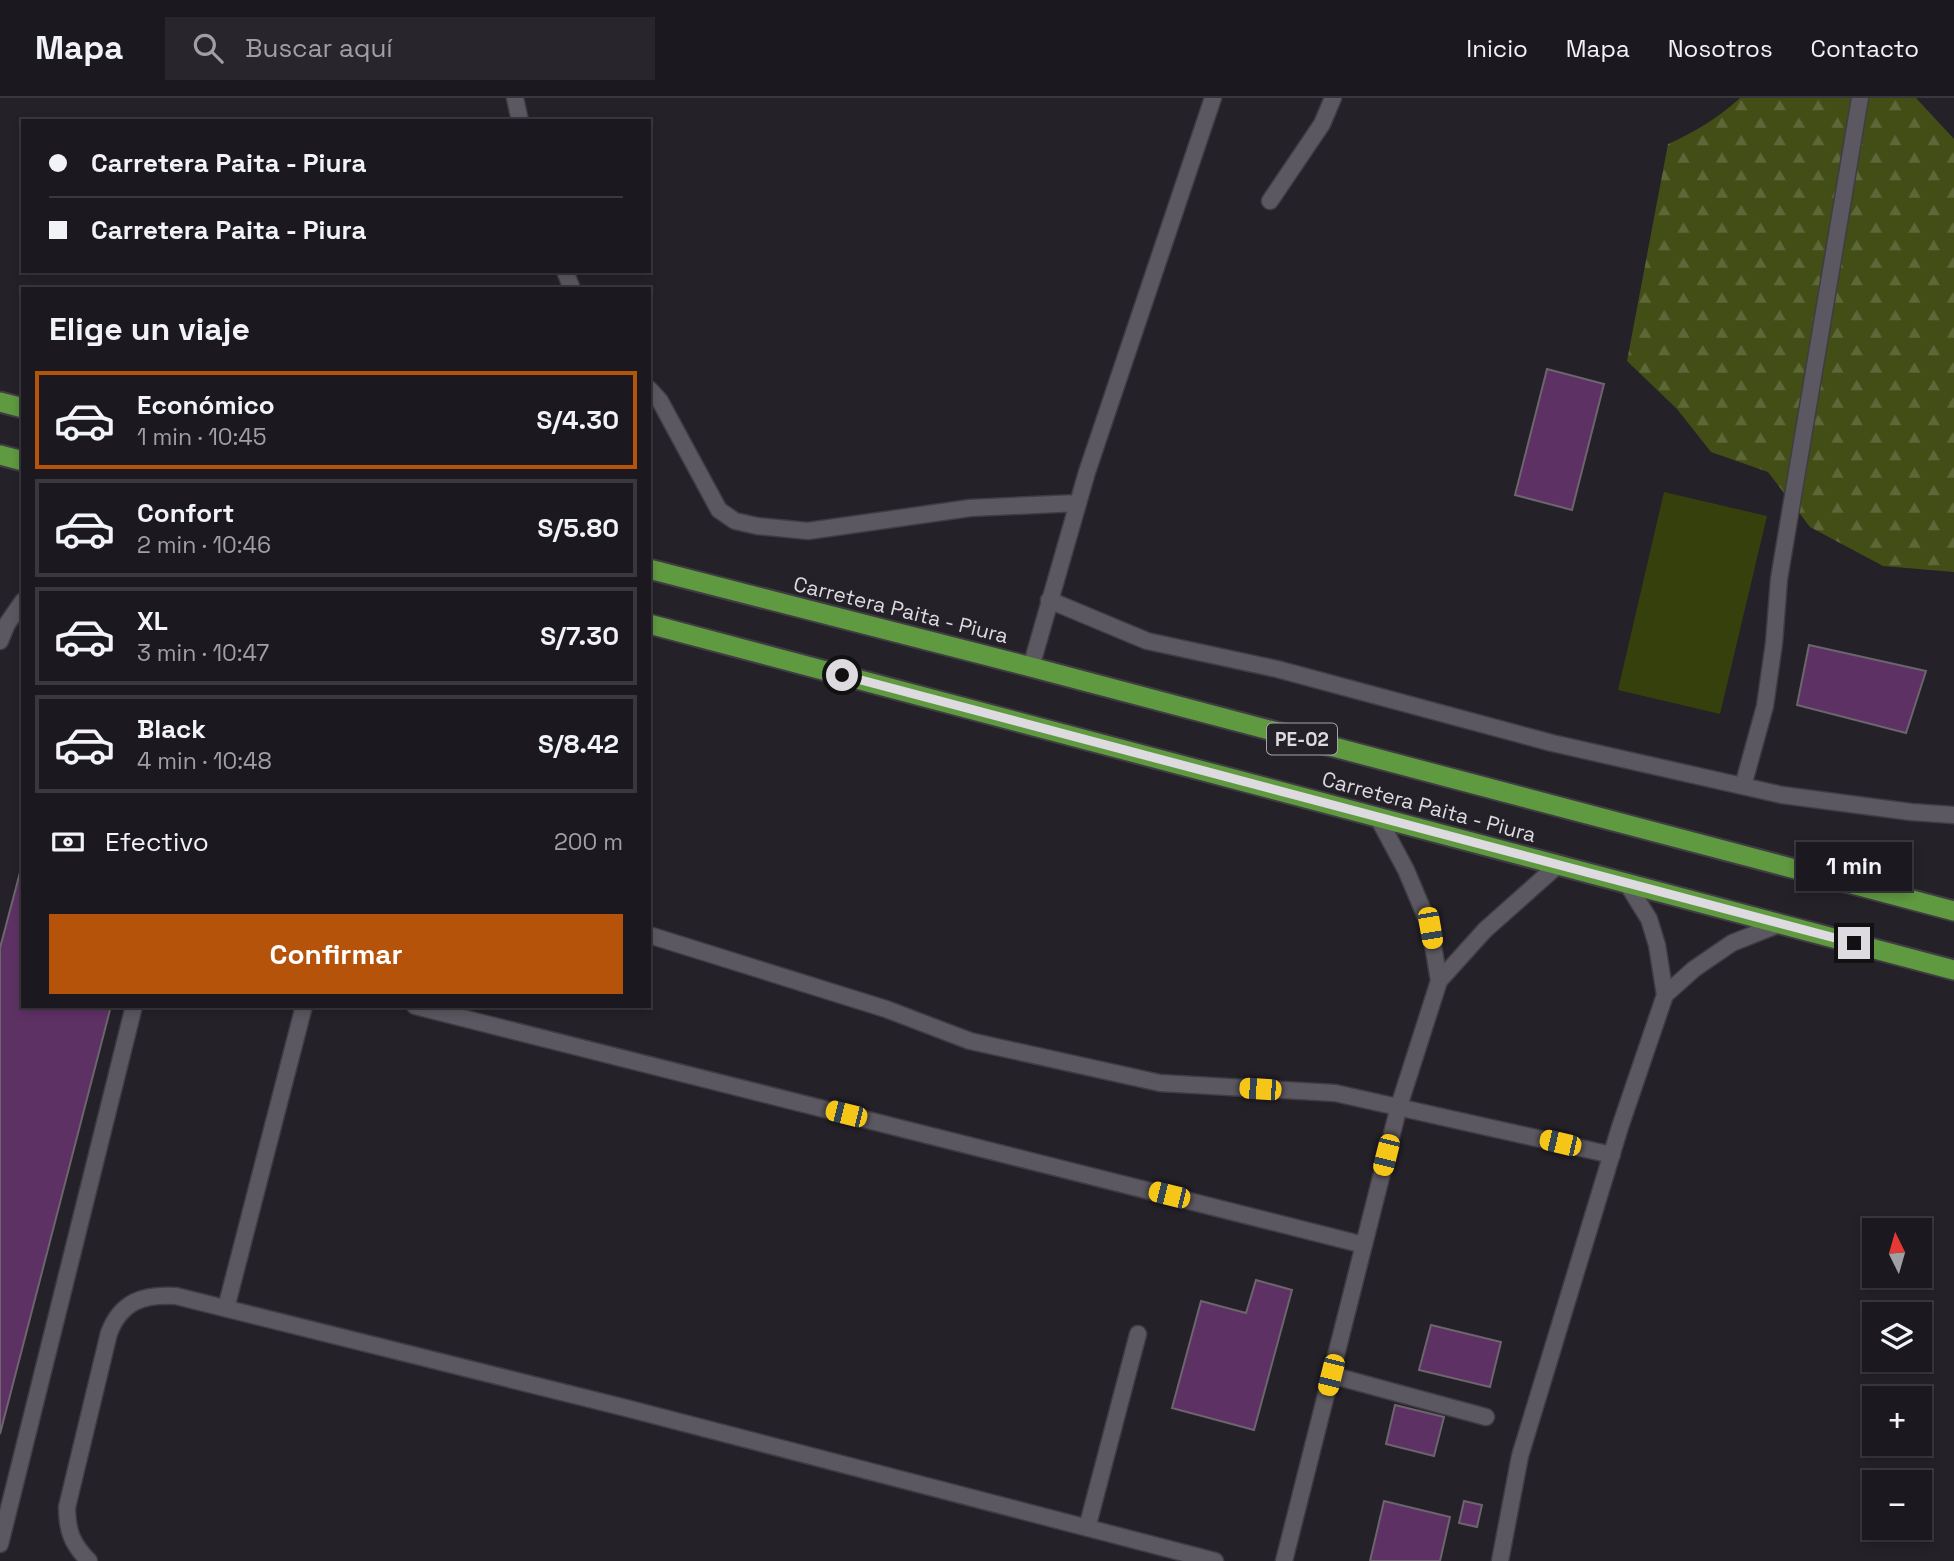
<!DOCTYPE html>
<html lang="es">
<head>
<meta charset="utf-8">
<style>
  :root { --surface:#1b191f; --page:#28262c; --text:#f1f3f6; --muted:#a0a0a4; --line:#39383d; --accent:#b45309 }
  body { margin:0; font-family:"Space Grotesk",sans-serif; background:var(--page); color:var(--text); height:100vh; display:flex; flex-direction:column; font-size:26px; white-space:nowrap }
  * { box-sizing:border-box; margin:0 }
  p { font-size:23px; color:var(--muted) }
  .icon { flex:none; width:38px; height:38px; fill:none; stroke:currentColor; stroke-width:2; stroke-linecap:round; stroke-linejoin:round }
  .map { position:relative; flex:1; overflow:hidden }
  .side { position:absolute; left:21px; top:189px; width:630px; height:721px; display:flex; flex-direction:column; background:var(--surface); border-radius:0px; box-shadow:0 4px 10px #0003,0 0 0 2px var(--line) }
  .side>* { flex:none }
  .top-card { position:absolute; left:21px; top:21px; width:630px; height:154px; border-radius:0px; box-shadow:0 4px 10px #0003,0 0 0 2px var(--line); display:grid; align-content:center; height:154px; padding:0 28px; background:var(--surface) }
  .needle { width:46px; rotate:355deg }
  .fabs { position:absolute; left:1862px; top:1120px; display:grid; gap:14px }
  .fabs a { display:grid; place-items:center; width:70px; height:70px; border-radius:0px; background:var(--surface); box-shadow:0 4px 10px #0003,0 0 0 2px var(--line); font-size:35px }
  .end { position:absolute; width:32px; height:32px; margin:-16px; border:9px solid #dddbe0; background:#111; box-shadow:0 0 0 4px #111 }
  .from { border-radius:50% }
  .bubble { position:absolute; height:49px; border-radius:0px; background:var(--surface); box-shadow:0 4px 10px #0003,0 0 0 2px var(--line); font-size:23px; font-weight:600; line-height:49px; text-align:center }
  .car { position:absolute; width:21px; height:42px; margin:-21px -10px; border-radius:9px; box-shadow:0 0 5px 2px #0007; background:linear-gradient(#f5c518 24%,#345 0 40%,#f5c518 0 76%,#345 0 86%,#f5c518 0) }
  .top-card b { display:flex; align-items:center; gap:24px; height:66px; font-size:26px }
  .top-card b+b { border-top:2px solid var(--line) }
  .top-card i { width:18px; height:18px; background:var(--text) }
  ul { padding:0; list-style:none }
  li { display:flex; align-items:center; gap:21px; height:98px; margin:0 14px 10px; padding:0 14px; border:4px solid var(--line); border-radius:0px }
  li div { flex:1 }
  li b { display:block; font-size:26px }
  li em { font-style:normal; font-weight:600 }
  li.current { border-color:var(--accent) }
  li>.icon { width:63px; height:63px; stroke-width:1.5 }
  h2 { padding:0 28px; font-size:32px; line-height:84px }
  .pay { display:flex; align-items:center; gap:18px; height:77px; padding:0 28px; font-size:26px }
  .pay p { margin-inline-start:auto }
  .primary-button { display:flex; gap:14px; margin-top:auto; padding:14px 28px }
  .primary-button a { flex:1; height:80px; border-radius:0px; background:var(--accent); color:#fff; font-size:28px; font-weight:600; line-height:80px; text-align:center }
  header { display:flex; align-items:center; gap:42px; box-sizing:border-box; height:98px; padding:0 35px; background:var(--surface); border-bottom:2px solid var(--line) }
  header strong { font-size:33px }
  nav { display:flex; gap:38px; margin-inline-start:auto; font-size:24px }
  .search { width:490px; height:63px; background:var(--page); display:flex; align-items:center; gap:18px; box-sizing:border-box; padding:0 24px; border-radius:0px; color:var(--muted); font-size:26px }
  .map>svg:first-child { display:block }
</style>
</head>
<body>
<header>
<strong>Mapa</strong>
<div class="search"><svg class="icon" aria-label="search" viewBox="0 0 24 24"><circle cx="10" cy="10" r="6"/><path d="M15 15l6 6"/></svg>Buscar aquí</div>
<nav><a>Inicio</a><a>Mapa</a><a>Nosotros</a><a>Contacto</a></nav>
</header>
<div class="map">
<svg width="1954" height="1463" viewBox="0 0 1954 1463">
  <defs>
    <pattern id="forest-firs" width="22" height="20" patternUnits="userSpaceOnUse" patternTransform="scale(1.75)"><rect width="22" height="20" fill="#424e16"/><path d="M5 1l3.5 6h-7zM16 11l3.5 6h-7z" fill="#5d6738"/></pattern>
  </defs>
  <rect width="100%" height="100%" fill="#242129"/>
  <!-- forest -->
  <path fill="url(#forest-firs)" d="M1740 0H1916L1954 41V474L1883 468 1810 429 1768 374 1711 354 1677 311 1627 263 1668 46C1695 34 1718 20 1740 0Z"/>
  <!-- pitch -->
  <path fill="#36400d" d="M1664 394 1767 418 1720 616 1618 592Z"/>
  <!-- building -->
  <path fill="#5e3165" stroke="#6c656d" stroke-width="2" d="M1547 271 1604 286 1572 412 1515 397Z
    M1809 547 1926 573 1906 635 1797 607Z
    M23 763V908H111L0 1336V850Z
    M1256 1182 1292 1192 1254 1332 1172 1310 1201 1203 1246 1215Z
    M1431 1227 1501 1244 1490 1289 1419 1272Z
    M1395 1307 1444 1319 1434 1358 1386 1346Z
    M1384 1403 1450 1419 1440 1463H1370Z
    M1464 1403 1482 1407 1477 1429 1459 1425Z"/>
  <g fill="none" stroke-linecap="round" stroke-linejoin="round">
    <defs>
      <path id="service" d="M515 0 520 23
        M1270 103 1322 26 1333 0
        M565 173 572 191
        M649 291 660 303 719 412 735 423 757 428 808 433 970 410 1078 405
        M1049 502 1147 543 1277 571 1552 645 1782 697 1911 714 1954 717
        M0 543 7 526 23 503
        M1031 569 1087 374 1213 0
        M1743 688 1765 608 1774 545 1779 481 1860 0
        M1377 718 1406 772 1430 829 1439 883
        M649 837 886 911 970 943 1160 985 1335 995 1612 1057
        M1665 897 1694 871 1732 845 1780 826
        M415 908 1364 1147
        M226 1210 304 908
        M1331 1277 1486 1319
        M1087 1430 1138 1236
        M0 1446 134 908
        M89 1463C72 1446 67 1433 67 1409L109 1235C121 1203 144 1196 176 1198L626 1310 1215 1463
        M1284 1463 1399 1008 1439 883 1485 832 1558 767
        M1500 1463 1520 1358 1620 1029 1665 897 1657 847 1649 821 1626 784"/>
      <path id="trunk" d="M0 304 23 310
        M0 357 23 363
        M649 471 1031 569 1954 813
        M649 526 1954 872"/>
    </defs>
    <!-- service casing -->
    <use href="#service" stroke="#3f3c43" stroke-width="19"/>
    <!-- trunk casing -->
    <use href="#trunk" stroke="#3f3c43" stroke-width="23"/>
    <!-- service -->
    <use href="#service" stroke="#5c5861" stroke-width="16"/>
    <!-- trunk -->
    <use href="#trunk" stroke="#5f9940" stroke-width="19"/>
  </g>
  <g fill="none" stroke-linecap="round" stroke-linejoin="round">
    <!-- route -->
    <path stroke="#dddbe0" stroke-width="9" d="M842 577 1854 845"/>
  </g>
  <g text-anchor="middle" stroke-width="6" stroke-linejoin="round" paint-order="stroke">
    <!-- shield labels -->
    <rect fill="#242129" stroke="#a6a3a9" stroke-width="2" x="1267" y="625.5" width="70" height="31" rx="5"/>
    <g font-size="19" font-weight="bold" fill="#dddbe0">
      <text x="1302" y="648">PE-02</text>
    </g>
    <!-- street labels -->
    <g font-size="21" fill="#dddbe0" stroke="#242129">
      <text transform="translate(901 512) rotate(14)" y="7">Carretera Paita - Piura</text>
      <text transform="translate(1429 709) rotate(15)" y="7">Carretera Paita - Piura</text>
    </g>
  </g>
</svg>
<div class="fabs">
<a><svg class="needle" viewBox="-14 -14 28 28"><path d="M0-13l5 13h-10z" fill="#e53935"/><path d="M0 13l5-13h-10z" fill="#a0a0a4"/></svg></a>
<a><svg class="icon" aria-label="layers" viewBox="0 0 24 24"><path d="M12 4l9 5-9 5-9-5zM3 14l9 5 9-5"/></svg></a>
<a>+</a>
<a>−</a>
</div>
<i class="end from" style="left:842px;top:577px"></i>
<i class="end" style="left:1854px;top:845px"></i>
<div class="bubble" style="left:1796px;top:744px;width:116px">1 min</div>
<i class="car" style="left:1430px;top:830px;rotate:170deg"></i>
<i class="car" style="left:1260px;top:991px;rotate:274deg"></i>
<i class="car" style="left:846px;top:1016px;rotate:284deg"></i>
<i class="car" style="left:1560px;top:1045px;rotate:283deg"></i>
<i class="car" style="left:1386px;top:1057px;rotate:194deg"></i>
<i class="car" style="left:1169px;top:1097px;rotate:284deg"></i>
<i class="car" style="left:1331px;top:1277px;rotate:194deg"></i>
<div class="top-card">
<b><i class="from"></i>Carretera Paita - Piura</b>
<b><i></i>Carretera Paita - Piura</b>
</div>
<section class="side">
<h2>Elige un viaje</h2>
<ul>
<li class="current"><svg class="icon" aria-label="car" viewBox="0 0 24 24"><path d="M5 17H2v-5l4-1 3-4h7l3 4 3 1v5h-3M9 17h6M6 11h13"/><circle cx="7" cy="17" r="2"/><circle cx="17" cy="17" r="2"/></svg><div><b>Económico</b><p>1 min · 10:45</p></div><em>S/4.30</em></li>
<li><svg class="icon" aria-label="car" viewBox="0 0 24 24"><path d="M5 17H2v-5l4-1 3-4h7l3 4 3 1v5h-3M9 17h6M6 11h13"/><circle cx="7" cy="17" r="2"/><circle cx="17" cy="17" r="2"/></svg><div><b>Confort</b><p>2 min · 10:46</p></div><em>S/5.80</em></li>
<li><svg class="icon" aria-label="car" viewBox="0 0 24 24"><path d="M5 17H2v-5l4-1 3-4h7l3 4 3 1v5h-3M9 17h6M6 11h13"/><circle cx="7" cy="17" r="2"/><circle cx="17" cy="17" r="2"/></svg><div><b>XL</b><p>3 min · 10:47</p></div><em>S/7.30</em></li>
<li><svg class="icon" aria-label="car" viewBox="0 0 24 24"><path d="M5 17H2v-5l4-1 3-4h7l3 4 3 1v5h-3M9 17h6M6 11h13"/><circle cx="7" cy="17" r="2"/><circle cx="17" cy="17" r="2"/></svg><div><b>Black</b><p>4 min · 10:48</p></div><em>S/8.42</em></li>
</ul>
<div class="pay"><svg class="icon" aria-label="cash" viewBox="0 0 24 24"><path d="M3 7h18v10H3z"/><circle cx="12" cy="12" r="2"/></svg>Efectivo<p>200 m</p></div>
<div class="primary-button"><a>Confirmar</a></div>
</section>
</div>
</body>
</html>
